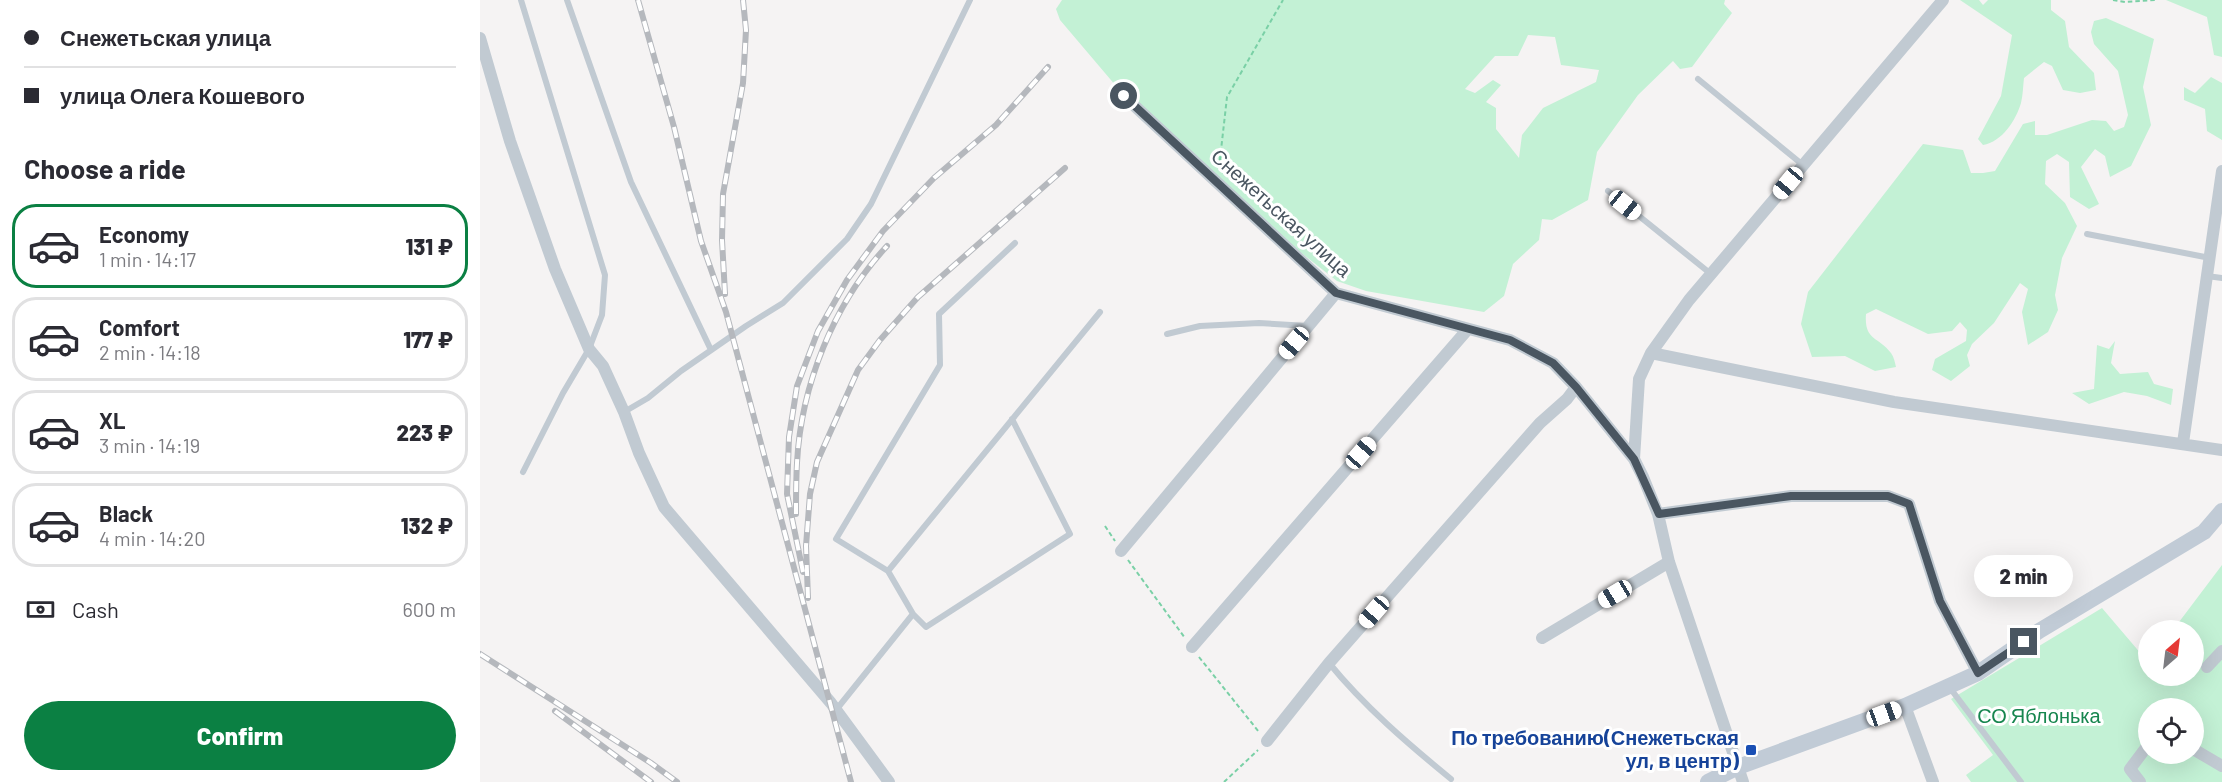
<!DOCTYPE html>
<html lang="en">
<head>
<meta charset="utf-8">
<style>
  :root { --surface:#fff; --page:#f2f2f3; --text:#2b2b33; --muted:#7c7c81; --line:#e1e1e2; --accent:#0b8043 }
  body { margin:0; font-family:Barlow,sans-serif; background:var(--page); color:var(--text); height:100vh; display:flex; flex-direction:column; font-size:22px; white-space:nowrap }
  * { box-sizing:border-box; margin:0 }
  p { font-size:20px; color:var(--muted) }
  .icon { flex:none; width:33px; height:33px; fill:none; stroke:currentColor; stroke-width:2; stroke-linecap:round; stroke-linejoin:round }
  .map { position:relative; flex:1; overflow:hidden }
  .sheet { display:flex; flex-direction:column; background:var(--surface); width:480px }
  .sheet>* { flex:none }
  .banner { display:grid; align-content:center; height:132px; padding:0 24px; background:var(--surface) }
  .needle { width:39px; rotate:28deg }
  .controls { position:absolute; left:1658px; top:620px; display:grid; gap:12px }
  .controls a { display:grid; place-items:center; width:66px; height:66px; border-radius:50%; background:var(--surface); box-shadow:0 6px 24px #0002; font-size:30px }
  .end { position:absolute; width:27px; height:27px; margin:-14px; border:8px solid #4a5661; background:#fff; box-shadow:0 0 0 3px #fff }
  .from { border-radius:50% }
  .bubble { position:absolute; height:42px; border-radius:21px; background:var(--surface); box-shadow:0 6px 24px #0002; font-size:20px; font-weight:800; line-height:42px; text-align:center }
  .car { position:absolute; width:18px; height:36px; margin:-18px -9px; border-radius:8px; box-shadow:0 0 4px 2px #0007; background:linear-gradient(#fff 24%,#345 0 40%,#fff 0 76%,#345 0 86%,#fff 0) }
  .banner b { display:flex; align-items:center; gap:21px; height:57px; font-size:22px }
  .banner b+b { border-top:2px solid var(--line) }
  .banner i { width:15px; height:15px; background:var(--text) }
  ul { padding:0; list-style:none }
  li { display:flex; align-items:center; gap:18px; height:84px; margin:0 12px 9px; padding:0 12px; border:3px solid var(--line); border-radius:24px }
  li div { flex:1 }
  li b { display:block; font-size:22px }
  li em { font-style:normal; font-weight:800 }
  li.on { border-color:var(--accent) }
  li>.icon { width:54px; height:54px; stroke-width:1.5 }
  h2 { padding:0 24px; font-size:27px; line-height:72px }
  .pay { display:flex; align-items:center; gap:15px; height:66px; padding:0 24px; font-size:22px }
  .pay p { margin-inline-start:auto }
  .button { display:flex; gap:12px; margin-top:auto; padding:12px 24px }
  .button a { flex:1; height:69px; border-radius:36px; background:var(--accent); color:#fff; font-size:24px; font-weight:800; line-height:69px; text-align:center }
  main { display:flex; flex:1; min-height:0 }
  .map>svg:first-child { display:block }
</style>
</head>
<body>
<main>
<section class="sheet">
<div class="banner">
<b><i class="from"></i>Снежетьская улица</b>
<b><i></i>улица Олега Кошевого</b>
</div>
<h2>Choose a ride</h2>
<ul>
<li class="on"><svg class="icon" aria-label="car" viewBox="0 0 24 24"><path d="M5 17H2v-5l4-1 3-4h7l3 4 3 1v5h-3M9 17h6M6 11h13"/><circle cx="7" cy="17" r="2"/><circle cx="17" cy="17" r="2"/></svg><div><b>Economy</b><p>1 min · 14:17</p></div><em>131 ₽</em></li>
<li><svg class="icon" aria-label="car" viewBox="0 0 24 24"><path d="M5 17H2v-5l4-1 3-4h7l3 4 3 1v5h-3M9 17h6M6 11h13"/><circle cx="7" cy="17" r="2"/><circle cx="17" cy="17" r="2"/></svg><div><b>Comfort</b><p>2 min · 14:18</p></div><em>177 ₽</em></li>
<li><svg class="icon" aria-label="car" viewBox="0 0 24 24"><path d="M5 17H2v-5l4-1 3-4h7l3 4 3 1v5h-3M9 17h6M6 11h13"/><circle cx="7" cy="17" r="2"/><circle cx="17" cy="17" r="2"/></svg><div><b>XL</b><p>3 min · 14:19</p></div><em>223 ₽</em></li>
<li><svg class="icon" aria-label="car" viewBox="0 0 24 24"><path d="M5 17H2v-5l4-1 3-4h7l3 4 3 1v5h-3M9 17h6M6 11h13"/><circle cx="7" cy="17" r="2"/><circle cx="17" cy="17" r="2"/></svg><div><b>Black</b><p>4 min · 14:20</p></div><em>132 ₽</em></li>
</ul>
<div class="pay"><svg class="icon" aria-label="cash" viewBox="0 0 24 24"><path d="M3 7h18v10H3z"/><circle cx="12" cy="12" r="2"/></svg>Cash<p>600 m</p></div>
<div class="button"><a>Confirm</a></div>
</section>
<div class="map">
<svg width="1742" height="782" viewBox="0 0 1742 782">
  <rect width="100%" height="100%" fill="#f5f3f3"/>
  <!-- green -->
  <path fill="#c3f1d5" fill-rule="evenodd" d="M582 0H1245L1244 4 1252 13 1212 67 1200 69 1193 61 1158 95 1117 152 1108 200 1072 220 1062 219 1059 240 1033 264 1024 296 1004 312 886 291 857 281 726 178 664 119 580 20 576 9ZM1048 35 1075 37 1081 65 1119 70 1116 82 1063 108 1042 135 1039 158 1016 129V108L1006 102 1021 85 1013 80 995 93 985 89 1015 56H1038Z
    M1480 0H1499L1503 5 1508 0H1571V10L1585 21 1589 47 1614 73 1616 90 1600 93 1583 90 1572 66 1564 62 1544 78C1543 86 1543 95 1541 103 1536 120 1522 142 1503 145L1498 139 1521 96 1532 35Z
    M1686 0H1742V57L1734 55 1727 17Z
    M1626 18 1674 39 1663 87 1671 125 1651 166 1630 177 1625 156 1615 149 1601 167 1619 204 1609 209 1590 197 1589 162 1577 154 1566 161 1565 184 1585 203 1597 226 1582 258 1575 295 1578 310 1568 332 1548 345 1542 312 1548 289 1540 283 1514 323 1492 344 1487 355 1490 366 1471 381 1452 370 1455 359 1486 341 1487 330 1480 322 1472 331 1448 334 1396 309 1386 314C1384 341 1398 336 1411 353 1414 357 1415 363 1416 367L1395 371 1365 356 1332 357 1321 324 1328 292 1443 144 1483 150 1491 173H1503L1515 171 1543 124 1555 121V135H1567L1612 120 1626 121 1634 131 1644 127 1648 115 1638 71 1614 44 1611 32 1614 21Z
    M1731 77 1742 83V140L1727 131 1725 109 1704 100V87L1715 93Z
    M1635 341 1631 363 1640 374 1668 372 1674 384 1693 389 1691 405 1667 396 1644 392 1609 404 1592 393 1614 389 1617 345 1629 349Z
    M1742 565V782H1491L1486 775 1513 755 1471 699 1622 608 1668 662V675H1713V630H1693ZM1668 708H1713V753H1668Z"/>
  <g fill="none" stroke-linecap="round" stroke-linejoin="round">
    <!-- path -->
    <path stroke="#7ad0a6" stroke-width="2" stroke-dasharray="4.5 3" stroke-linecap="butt" d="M1633 0 1645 2 1676 0
      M739 168 747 97 803 0
      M625 526 635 541
      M648 560 705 638
      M719 657 779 732
      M744 782 778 750"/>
    <!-- lane -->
    <path stroke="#c1cad2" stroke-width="6" d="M41 0 125 275 122 315 109 349 83 393 43 472
      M87 0 151 182 231 350
      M1218 79 1323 165
      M1128 191 1231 274
      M1607 234 1730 258
      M1727 276 1742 278
      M687 334 720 326 779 323 828 326
      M144 412 168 398 201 371 266 326 303 303 367 239 391 204 490 0
      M408 571 356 539 460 365 459 314 535 243
      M433 614 446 627 590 534 532 419
      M849 663C885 707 927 743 971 779
      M1470 688 1541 782
      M356 710 433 614 408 571 620 312"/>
    <!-- street -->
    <path stroke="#c1cad2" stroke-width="12" d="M0 38 30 141 75 269 109 349 123 366 144 412 159 453 184 507 351 703 409 782
      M644 96 856 293 1030 340 1073 363 1096 387 1154 459 1163 477 1178 514 1189 562 1263 782
      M1171 353 1414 402 1742 450
      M1703 443 1742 171
      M1154 459 1159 379 1171 353 1209 300 1463 0
      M1178 514 1311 496H1408L1429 504 1460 601 1498 673
      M641 551 856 293
      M1062 638 1189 562
      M712 647 988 329
      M1727 667 1742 651
      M1425 706 1453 782
      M787 741 849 663 1060 423 1087 399 1096 387
      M1713 749 1742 766
      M1660 782 1650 769 1668 745"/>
    <!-- secondary -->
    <path stroke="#c1cbd6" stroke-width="16" d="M1228 782 1258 767 1425 706 1498 673 1559 631 1724 532 1742 511"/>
    <defs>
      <path id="rail" d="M158 0 194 127 221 241 246 312 371 782
        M245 294 242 240 243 194 263 83 266 30 263 0
        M316 514C316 497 316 480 317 463 321 385 354 303 407 246
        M323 572 307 494 309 437 317 386 338 331 367 280 403 231 454 178 516 125 568 67
        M328 598 326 546 330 494 337 462 378 370 400 340 438 297 585 168
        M0 654 171 763 197 782
        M75 711 171 782"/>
    </defs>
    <!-- rail casing -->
    <use href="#rail" stroke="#b5b8bd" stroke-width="6"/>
    <!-- rail -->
    <use href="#rail" stroke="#fff" stroke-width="4" stroke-dasharray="11" stroke-linecap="butt"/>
  </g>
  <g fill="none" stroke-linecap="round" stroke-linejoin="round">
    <!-- route -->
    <path stroke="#4a5661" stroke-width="8" d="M644 96 856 293 1030 340 1073 363 1096 387 1154 459 1179 514 1311 496H1408L1429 504 1460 601 1498 673 1544 642"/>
  </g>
  <!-- markers -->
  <rect fill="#1a4fb4" stroke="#fff" stroke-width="2" x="1265" y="744" width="12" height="12" rx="3"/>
  <g text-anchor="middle" stroke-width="6" stroke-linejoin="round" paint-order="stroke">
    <!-- street labels -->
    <g font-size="20" fill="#4a5661" stroke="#fff">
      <text transform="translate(801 213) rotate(42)" y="7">Снежетьская улица</text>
    </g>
    <!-- park labels -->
    <g font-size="20" fill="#17864f" stroke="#fff">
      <text x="1559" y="723">СО Яблонька</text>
    </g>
    <!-- transit labels -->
    <g font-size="20" font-weight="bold" fill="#164399" stroke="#fff" text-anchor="end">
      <text x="1259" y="745">По требованию(Снежетьская<tspan x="1259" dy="23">ул, в центр)</tspan></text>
    </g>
  </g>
</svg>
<div class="controls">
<a><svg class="needle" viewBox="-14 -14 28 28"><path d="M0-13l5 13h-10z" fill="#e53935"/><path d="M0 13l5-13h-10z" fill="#7c7c81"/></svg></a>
<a><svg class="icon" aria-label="locate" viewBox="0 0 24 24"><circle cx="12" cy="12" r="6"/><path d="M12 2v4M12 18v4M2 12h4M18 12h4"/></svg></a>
</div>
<i class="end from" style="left:644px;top:96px"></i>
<i class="end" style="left:1544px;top:642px"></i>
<div class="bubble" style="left:1494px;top:555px;width:99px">2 min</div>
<i class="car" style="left:1308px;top:183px;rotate:220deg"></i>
<i class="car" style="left:1145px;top:205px;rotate:129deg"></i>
<i class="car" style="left:814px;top:343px;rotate:220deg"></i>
<i class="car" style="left:881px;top:453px;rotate:41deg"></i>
<i class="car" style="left:1135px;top:594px;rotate:239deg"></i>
<i class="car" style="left:894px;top:612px;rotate:221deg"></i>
<i class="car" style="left:1404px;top:714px;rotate:70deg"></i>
</div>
</main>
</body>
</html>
